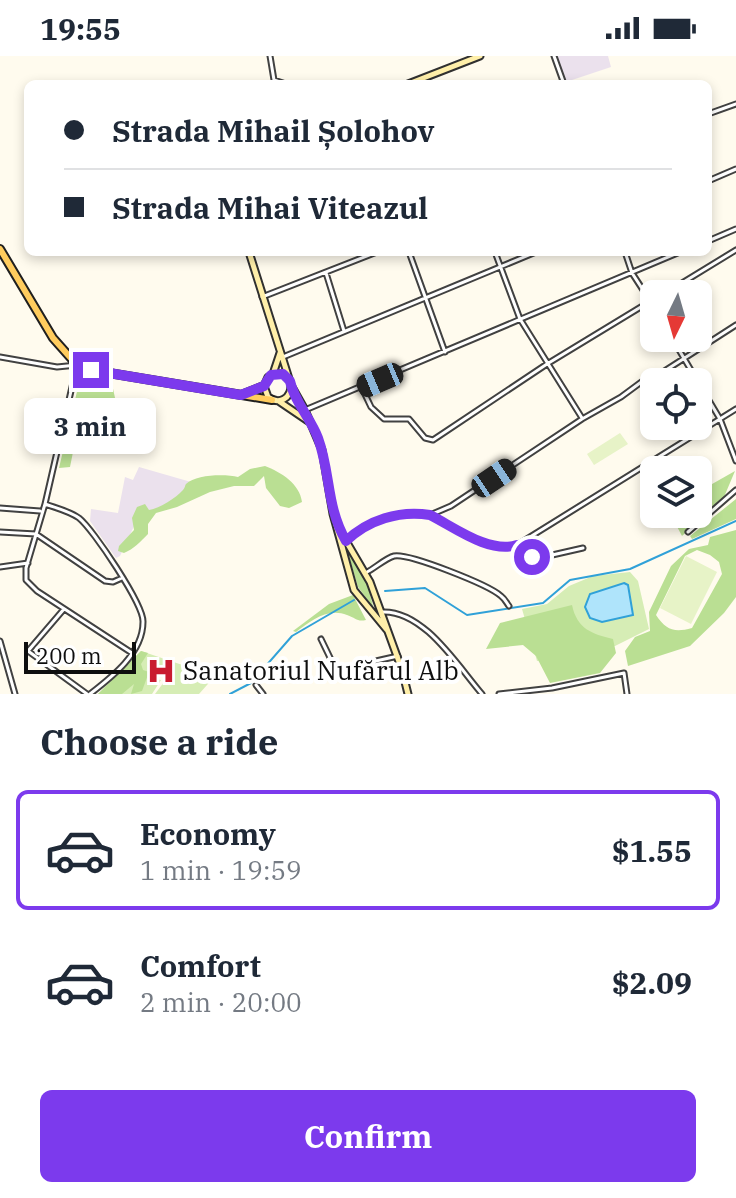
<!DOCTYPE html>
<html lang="en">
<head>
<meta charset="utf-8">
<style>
  :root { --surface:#fff; --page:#f2f2f3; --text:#1f2937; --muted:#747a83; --line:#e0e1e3; --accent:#7c3aed }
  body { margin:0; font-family:"IBM Plex Serif",serif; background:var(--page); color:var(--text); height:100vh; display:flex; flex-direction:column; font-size:30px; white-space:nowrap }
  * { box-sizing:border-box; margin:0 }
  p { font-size:26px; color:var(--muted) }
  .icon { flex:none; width:44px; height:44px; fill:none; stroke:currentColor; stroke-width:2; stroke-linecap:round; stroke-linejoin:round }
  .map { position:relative; height:638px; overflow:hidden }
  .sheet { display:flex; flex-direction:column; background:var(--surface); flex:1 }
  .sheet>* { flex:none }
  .guide { position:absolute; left:24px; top:24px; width:688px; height:176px; border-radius:12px; box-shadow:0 4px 12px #0003; display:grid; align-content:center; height:176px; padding:0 40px; background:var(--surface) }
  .needle { width:52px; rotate:185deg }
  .controls { position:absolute; left:640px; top:224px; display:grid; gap:16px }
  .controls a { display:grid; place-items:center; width:72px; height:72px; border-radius:12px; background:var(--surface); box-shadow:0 4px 12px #0003; font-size:40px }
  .scale { position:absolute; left:24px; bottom:20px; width:112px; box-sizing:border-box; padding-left:8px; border:4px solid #0e0e0e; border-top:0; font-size:22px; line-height:28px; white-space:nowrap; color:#0e0e0e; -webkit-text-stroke:6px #fff; paint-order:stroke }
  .end { position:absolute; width:36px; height:36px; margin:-18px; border:10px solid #7c3aed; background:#fff; box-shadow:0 0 0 4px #fff }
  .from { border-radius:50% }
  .bubble { position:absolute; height:56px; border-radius:12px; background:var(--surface); box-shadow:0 4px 12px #0003; font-size:26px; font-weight:800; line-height:56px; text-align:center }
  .car { position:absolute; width:24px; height:48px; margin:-24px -12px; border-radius:10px; box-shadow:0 0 6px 2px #0007; background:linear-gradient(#222 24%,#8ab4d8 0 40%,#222 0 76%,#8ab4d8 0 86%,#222 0) }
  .guide b { display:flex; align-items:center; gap:28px; height:76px; font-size:30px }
  .guide b+b { border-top:2px solid var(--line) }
  .guide i { width:20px; height:20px; background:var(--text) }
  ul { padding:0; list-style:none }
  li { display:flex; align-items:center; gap:24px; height:120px; margin:0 16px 12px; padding:0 24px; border:4px solid transparent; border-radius:12px }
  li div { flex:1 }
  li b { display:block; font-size:30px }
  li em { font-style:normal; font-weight:800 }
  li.active { border-color:var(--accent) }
  li>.icon { width:72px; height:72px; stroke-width:1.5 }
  h2 { padding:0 40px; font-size:36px; line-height:96px }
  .primary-button { display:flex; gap:16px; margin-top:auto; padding:16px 40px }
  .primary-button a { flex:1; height:92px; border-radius:12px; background:var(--accent); color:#fff; font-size:32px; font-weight:800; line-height:92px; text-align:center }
  .status { display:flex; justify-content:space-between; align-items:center; height:56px; padding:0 40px; background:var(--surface); direction:ltr }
  .status svg { height:22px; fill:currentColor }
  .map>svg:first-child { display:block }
</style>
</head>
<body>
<div class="status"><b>19:55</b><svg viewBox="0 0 49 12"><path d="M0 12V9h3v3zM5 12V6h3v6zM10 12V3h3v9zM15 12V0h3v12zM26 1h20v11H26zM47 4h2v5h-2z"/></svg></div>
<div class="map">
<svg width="736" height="638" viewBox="0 0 736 638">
  <rect width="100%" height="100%" fill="#fffbee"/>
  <!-- industrial -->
  <path fill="#ebe1ed" d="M557 0H608L611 11 566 26Z
    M139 411 191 426 178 443 136 466 120 500 116 502 90 465 91 453 118 457 125 421 133 424Z"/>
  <!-- green -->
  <path fill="#d6edb5" d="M630 516 638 525 649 573 615 590 537 605 522 553 547 548 569 530 593 520Z
    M141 595 215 620 199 638H155L167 622 158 616 150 622 161 624 152 638H98Z"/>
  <!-- forest -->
  <path fill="#badf93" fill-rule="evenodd" d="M88 324 112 328 120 365 154 370 147 379 83 370 78 371 70 411 59 412 79 327Z
    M265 410C281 416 300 428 302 446L289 452 280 450 266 432 264 420 254 430H234L210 436 177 451 156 457 148 468V478C140 486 134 493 124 497L118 495 119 490 134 474 132 462 137 451 145 448 149 454C160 452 176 442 183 434 185 432 185 429 186 428 196 418 226 418 238 421L250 413Z
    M735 415 724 441 682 480 673 463 682 458H698V436Z
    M736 443V463L692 483 690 480Z
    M736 474V541L724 557 690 590 628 610 625 595 635 581 650 575 649 556 671 510 689 493 708 489 710 481ZM697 494 710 499 719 506 722 518 692 572C674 577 666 574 656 559L685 500Z
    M347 494 367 528 374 553 358 531Z
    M353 539 366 564C357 566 356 562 347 559 328 551 310 565 296 576L293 575 329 548Z
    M572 549C577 573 592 578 613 583L616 597 600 617 550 627 536 600 523 589 486 593 500 567Z
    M141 595 148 597 141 608 143 614 149 616 142 635 131 638 134 628 122 638H98Z"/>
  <!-- pitch -->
  <path fill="#e7f3c7" d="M620 377 628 388 594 409 587 398Z
    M686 500 717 516 691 568 660 552Z"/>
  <!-- water -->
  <path fill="#afe4fb" stroke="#30a1d8" stroke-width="2" d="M624 527 628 529 633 559 602 566 590 562 585 551 590 538Z"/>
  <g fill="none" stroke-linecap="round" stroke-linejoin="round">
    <!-- stream -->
    <path stroke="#30a1d8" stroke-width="2" d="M385 535 425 532 467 559 543 547 570 524 630 513 736 465
      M230 638 251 627 292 580 354 544"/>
    <defs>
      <path id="street" d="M270 0 274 24 286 28
        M554 0 564 28
        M708 58 736 48
        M708 125 736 113
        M708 185 736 173
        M409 196 445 296
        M495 196 520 263 582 362
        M625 196 632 217 654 251
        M326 217 344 275
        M664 238 736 194
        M262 241 377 196
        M672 282 698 326
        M0 301 57 311 77 309 45 448C56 452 69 455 79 462 93 473 144 549 143 566 143 597 112 621 90 638
        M283 301 536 196
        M698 326 720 363 736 405
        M362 332 371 351 384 363H409L425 382 433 384 547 308 654 243
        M305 354 680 196
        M45 448 26 512V524L37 535 132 597
        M0 452 40 455
        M430 459C455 471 489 497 517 489L736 353
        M0 476 36 478 105 525 113 526 122 522
        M688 476 736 434
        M346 485 366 470 388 461 412 457 430 459 451 450 582 363 621 341 644 324 652 323 736 269
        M517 489 522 499 539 502 583 492
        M0 511 28 507
        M367 516C375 512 386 502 394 500 409 497 489 529 501 540 505 543 506 546 509 550
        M64 553 28 595 87 638
        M381 556C423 553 457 609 482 638
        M321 583 336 614 398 600
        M0 585 15 638
        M256 629 263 638
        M499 638 552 632 624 617 627 638"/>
      <path id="secondary" d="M408 28 480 0
        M249 196 291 329C291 343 279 349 268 341L264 330 268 321 277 317 287 320
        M273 318 280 297
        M292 331 305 354 322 394 333 458 354 534 387 574
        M280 346 308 365
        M339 473 370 526 402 614 408 638"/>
      <path id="primary" d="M0 193 53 282 77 309 97 315 272 344
        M244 338 264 330"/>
    </defs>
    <!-- street casing -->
    <use href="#street" stroke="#414141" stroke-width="7"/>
    <!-- secondary casing -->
    <use href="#secondary" stroke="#303030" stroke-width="9"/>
    <!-- primary casing -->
    <use href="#primary" stroke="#1f1f1f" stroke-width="10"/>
    <!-- street -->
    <use href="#street" stroke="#fff" stroke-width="3"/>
    <!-- secondary -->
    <use href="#secondary" stroke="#ffefa9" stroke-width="5"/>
    <!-- primary -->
    <use href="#primary" stroke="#ffcc5e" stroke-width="6"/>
  </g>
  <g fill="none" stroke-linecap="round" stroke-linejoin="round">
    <!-- route -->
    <path stroke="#7c3aed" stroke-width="10" d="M91 314 241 339 264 330 271 319 283 318 290 325C294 345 311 363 318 382 331 418 326 450 346 485 368 464 399 454 430 459 454 471 489 498 517 489L522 499 532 501"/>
  </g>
  <!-- icons -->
  <defs>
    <symbol id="hospital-bare" viewBox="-9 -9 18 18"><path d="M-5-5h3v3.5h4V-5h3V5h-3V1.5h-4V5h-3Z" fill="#c91b2f" stroke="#fff" stroke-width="2.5" paint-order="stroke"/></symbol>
  </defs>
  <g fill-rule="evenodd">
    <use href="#hospital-bare" x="141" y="595" width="40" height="40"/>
  </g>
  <g text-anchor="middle" stroke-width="8" stroke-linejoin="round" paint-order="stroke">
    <!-- poi labels -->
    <g font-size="26" fill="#0e0e0e" stroke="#fff" text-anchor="start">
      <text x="183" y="624">Sanatoriul Nufărul Alb</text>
    </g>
  </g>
</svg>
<div class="controls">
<a><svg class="needle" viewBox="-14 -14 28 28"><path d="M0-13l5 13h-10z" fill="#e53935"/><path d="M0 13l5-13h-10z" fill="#747a83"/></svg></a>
<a><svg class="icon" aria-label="locate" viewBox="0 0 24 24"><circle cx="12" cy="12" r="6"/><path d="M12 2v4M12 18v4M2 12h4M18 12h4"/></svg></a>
<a><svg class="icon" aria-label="layers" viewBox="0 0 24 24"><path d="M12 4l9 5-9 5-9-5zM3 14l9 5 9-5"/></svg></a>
</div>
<div class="scale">200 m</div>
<i class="end from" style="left:532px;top:501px"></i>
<i class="end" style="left:91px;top:314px"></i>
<div class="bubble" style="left:24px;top:342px;width:132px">3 min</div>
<i class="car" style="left:380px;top:324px;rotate:247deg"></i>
<i class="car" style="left:494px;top:422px;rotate:56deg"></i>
<div class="guide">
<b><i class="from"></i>Strada Mihail Șolohov</b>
<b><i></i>Strada Mihai Viteazul</b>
</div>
</div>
<section class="sheet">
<h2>Choose a ride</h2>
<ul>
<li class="active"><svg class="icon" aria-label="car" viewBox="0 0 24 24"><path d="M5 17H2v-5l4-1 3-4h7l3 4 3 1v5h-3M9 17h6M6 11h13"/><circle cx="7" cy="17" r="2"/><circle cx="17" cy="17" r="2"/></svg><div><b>Economy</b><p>1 min · 19:59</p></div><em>$1.55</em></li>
<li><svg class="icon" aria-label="car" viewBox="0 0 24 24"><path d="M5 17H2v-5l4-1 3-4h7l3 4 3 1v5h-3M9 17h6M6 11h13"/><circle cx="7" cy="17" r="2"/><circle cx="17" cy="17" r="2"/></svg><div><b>Comfort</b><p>2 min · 20:00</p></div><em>$2.09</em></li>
</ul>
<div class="primary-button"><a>Confirm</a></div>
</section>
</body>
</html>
